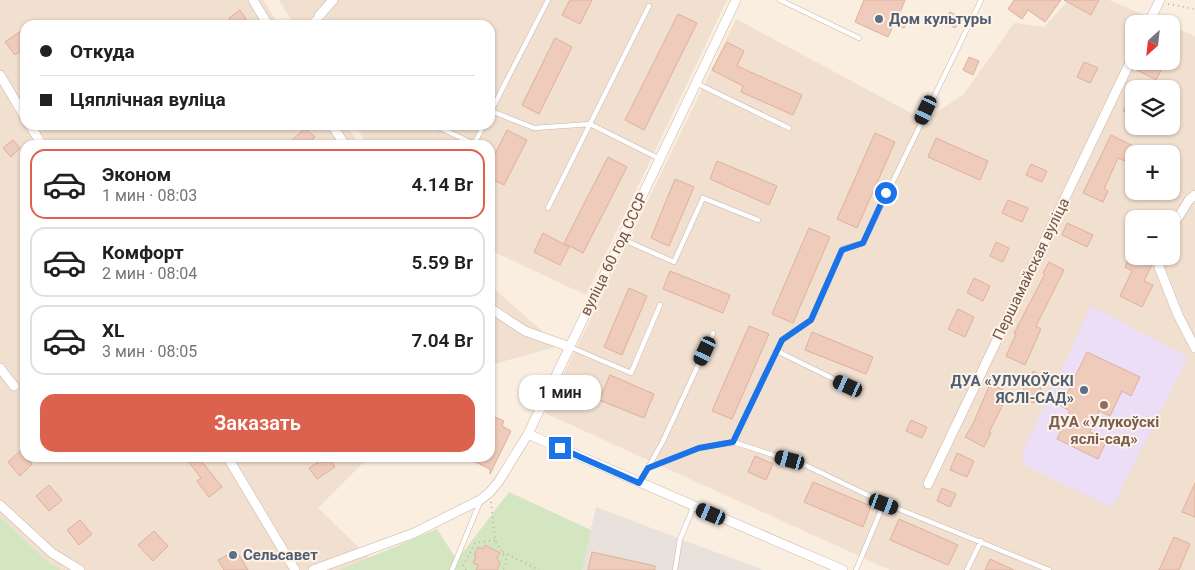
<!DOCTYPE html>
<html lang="ru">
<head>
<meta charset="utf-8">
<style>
  :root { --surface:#fff; --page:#f2f2f2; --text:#202124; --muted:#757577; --line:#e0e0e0; --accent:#dd624d }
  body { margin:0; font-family:Roboto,sans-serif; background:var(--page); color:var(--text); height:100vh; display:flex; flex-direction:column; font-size:19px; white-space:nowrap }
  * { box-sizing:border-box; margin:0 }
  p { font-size:16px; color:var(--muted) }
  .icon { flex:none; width:28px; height:28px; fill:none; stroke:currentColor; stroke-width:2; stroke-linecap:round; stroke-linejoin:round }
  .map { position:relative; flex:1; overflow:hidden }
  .sheet { position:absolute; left:20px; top:140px; width:475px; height:322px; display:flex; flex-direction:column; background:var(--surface); border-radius:15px; box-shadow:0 1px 4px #0004 }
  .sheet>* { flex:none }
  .guide { position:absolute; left:20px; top:20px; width:475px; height:110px; border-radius:15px; box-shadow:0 1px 4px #0004; display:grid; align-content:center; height:110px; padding:0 20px; background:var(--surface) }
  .needle { width:32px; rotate:207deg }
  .tools { position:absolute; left:1125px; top:15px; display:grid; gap:10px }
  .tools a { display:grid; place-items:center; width:55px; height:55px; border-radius:10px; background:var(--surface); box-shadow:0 1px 4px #0004; font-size:25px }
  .end { position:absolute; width:22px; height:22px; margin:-11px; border:6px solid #1a73e8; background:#fff; box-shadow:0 0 0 2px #fff }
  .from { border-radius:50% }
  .bubble { position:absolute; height:35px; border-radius:15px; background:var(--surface); box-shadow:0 1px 4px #0004; font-size:16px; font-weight:600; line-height:35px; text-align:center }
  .car { position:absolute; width:15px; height:30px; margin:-15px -8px; border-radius:6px; box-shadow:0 0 4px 1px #0007; background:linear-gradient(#222 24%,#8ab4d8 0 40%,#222 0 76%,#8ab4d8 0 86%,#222 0) }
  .guide b { display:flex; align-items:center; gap:18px; height:48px; font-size:19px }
  .guide b+b { border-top:1px solid var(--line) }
  .guide i { width:12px; height:12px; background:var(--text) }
  ul { padding:9px 0 0; list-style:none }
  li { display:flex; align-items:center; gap:15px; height:70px; margin:0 10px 8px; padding:0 10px; border:2px solid var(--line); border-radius:15px }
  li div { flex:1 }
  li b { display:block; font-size:19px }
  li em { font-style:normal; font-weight:600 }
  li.on { border-color:var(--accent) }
  li>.icon { width:45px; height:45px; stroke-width:1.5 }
  .cta { display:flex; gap:10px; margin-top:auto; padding:10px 20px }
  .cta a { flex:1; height:58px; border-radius:15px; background:var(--accent); color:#fff; font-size:20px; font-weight:600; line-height:58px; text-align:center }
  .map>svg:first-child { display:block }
</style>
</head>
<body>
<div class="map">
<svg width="1195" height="570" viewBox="0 0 1195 570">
  <rect width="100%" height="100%" fill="#faeee0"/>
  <!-- residential -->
  <path fill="#f1dfcf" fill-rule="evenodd" d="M0 0H263L279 25H25V125H346L360 145H25V458H368L318 508 382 570H62L47 561 0 517Z
    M279 0H727L586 295 490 250V145H367L355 125H490V25H294Z
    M1069 0H1109L1166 24H1134V61H1171V26L1195 36V570H890L545 413 736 19 924 120 963 95 1014 23 1044 27ZM1134 89H1171V126H1134ZM1134 154H1171V191H1134ZM1134 219H1171V256H1134Z
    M490 285 559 346 490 365Z"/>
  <!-- industrial -->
  <path fill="#e9e1dc" d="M596 507 680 539 764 570H582Z"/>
  <!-- education -->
  <path fill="#ebdef6" d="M1091 306 1188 357 1112 508 1024 465 1022 453Z"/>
  <!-- green -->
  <path fill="#d3e6c1" d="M509 492 591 530 582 570H340L437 529 457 560Z
    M0 517 47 561 62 570H0Z"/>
  <!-- building -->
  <path fill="#eecbba" stroke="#dfb09c" d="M570 0H592L580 24 562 15Z
    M864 0H905L898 17 907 21 904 28 894 24 888 37 855 22Z
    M1014 0H1061L1045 22 1028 10 1022 19 1008 9Z
    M1064 0H1099L1091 15Z
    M240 10 246 19 237 25H233L229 18Z
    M950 12 961 18 955 28 945 22Z
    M678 14 697 23 644 130 625 120Z
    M21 31 25 37V48L15 55 5 42Z
    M555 38 572 47 539 114 522 105Z
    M727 42 744 51 737 66 802 95 793 115 741 92 743 86 712 70Z
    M969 57 979 61 973 75 963 70Z
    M1140 61H1166L1156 80 1135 69Z
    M1084 62 1098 68 1090 83 1077 77Z
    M1134 88V117L1123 111Z
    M305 128 315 137 306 145H287Z
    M507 130 527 140 504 185 490 178V164Z
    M875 133 895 142 857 228 837 219Z
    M1111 135 1137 148 1127 170V162L1118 158 1104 189 1108 191 1103 202 1083 193Z
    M936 138 988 161 980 180 928 157Z
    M13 140 20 148 11 157 3 148Z
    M608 157 627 167 583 253 564 243Z
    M717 161 777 186 769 205 710 179Z
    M1031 164 1047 171 1042 182 1026 175Z
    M675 179 694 187 669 246 651 238Z
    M1008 200 1028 208 1022 222 1002 213Z
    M1067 223 1093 235 1087 247 1062 235Z
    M809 228 830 237 793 323 772 314Z
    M543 233 569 247 560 265 534 252Z
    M996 242 1009 248 1003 262 990 256Z
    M1130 256H1156L1144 281 1153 285 1142 307 1120 296 1132 271 1125 267Z
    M1049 262 1064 270 1036 326 1041 329 1025 365 1006 356 1016 334 1014 333 1045 274 1043 273Z
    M670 271 730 295 723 313 663 289Z
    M974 278 990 286 983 301 967 293Z
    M629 288 647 296 622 355 604 347Z
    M958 309 974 317 965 337 948 329Z
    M749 326 769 334 732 419 712 411Z
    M812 332 873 357 866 374 805 350Z
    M1087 352 1140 377 1131 396 1122 391 1110 416 1099 411 1090 432 1107 440 1098 459 1057 439 1070 411 1061 406Z
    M1033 371 1046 378 1034 403 1020 396Z
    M610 375 654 394 644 418 599 400Z
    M990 384 1009 393 989 432 991 433 984 447 965 437 973 424Z
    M490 415 504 421 502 426 511 431 490 474V469L467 458H490Z
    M911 420 927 427 922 438 906 431Z
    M20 451 32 464 20 476 8 462Z
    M957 453 974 461 967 477 950 470Z
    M755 456 773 464 766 480 748 472Z
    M186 458H199L222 487 209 497 197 481 201 478Z
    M325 458H329L335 467 317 479 309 468Z
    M813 482 871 506 863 527 804 502Z
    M1195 483V517L1182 512Z
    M49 485 62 500 49 511 36 496Z
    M942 488 956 494 950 507 937 501Z
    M899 519 958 545 948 565 890 540Z
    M80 520 92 534 79 545 67 530Z
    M154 531 168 546 153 561 138 545Z
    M1174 537 1190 544 1179 570H1159Z
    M485 545 500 553 497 558 500 563 497 570H476L478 565 473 563 476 556 474 555 478 547 483 549Z
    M236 550 248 570H224L218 560Z
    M592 552 655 566V570H588Z
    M990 559 1014 570H985Z"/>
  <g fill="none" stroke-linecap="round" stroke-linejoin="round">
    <defs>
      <path id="lane" d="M780 0 859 38
        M307 25 319 16
        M696 83 789 128
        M491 111 534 128 590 124 660 159
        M490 113 548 0
        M434 125 474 144 484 125
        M548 208 649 6
        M622 239 674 262 703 198 758 220
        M570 347 631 373 660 305
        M777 351 848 386
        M733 442 782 340 811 320 842 249 863 243 981 0
        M648 468 663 441 713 333
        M639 483 648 468 699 448 733 442 805 465 884 503 1049 570
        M452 570 480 502
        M675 570 680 539 694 506
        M856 570 884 503
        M967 570 981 541"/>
      <path id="street" d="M253 0 268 25
        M319 16 333 0
        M1148 24 1160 0
        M0 75 25 117
        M30 125 42 145
        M332 125 345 145
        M1171 229 1189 200 1195 195
        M1163 256 1159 267 1178 315 1195 348
        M490 308 525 331 570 347
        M0 368 14 386
        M528 434 843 570
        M228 458 295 570
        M928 484 1134 54
        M0 505 52 553 80 570
        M313 570 414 533 480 500 490 492 499 481 528 434 736 0"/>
    </defs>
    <!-- lane casing -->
    <use href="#lane" stroke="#c9b5a9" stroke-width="5.5"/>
    <!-- street casing -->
    <use href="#street" stroke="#c9b5a9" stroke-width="10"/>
    <!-- path -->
    <path stroke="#d2ae9e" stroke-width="2" stroke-dasharray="1 4" stroke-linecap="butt" d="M1168 4 1195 9
      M491 502 495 540 507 561 503 570
      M503 552 539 570
      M466 570 463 566 475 543 495 540"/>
    <!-- lane -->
    <use href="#lane" stroke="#fff" stroke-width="4.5"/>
    <!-- street -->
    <use href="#street" stroke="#fff" stroke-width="9"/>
  </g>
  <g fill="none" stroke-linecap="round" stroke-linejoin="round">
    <!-- route -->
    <path stroke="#1a73e8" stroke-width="6" d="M560 448 639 483 648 468 699 448 733 442 782 340 811 320 842 250 863 243 886 193"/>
  </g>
  <!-- markers -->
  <g fill="#5c6f8a" stroke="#fef3e6" stroke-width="2">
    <circle cx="879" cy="19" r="5"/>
    <circle cx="1084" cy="390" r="5"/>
    <circle cx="233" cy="555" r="5"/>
  </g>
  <circle fill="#8d6e63" stroke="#fef3e6" stroke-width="2" cx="1104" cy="405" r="5"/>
  <g text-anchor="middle" stroke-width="4" stroke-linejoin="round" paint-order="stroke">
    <!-- service labels -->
    <g font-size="15" font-weight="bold" fill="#4e5e75" stroke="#fef3e6" text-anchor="start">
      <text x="889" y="24">Дом культуры</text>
      <text x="1074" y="386" text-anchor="end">ДУА «УЛУКОЎСКІ<tspan x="1074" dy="17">ЯСЛІ-САД»</tspan></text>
      <text x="243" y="560">Сельсавет</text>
    </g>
    <!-- street labels -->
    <g font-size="15" fill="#6f544a" stroke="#fef3e6">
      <text transform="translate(614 254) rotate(-64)" y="5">вуліца 60 год СССР</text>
      <text transform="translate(1031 269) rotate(-64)" y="5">Першамайская вуліца</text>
    </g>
    <!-- education labels -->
    <g font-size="15" font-weight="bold" fill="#785e54" stroke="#fef3e6">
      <text x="1104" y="427">ДУА «Улукоўскі<tspan x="1104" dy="17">яслі-сад»</tspan></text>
    </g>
  </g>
</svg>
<div class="tools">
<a><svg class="needle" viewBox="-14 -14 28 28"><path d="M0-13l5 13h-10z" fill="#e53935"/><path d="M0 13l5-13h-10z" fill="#757577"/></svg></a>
<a><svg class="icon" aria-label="layers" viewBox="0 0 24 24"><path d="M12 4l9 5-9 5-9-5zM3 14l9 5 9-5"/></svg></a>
<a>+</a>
<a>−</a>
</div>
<i class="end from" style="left:886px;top:193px"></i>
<i class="end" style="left:560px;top:448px"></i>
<div class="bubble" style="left:519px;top:375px;width:82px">1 мин</div>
<i class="car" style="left:926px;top:110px;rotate:205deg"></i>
<i class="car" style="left:705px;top:351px;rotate:205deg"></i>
<i class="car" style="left:848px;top:386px;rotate:294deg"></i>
<i class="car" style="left:790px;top:460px;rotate:285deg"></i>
<i class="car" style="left:884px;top:504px;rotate:111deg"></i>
<i class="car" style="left:711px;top:514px;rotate:293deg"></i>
<div class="guide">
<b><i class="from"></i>Откуда</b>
<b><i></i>Цяплічная вуліца</b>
</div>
<section class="sheet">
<ul>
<li class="on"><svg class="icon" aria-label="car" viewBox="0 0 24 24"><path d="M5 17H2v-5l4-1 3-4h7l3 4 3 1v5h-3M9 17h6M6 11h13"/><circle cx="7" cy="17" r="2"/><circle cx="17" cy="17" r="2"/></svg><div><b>Эконом</b><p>1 мин · 08:03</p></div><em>4.14 Br</em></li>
<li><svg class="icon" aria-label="car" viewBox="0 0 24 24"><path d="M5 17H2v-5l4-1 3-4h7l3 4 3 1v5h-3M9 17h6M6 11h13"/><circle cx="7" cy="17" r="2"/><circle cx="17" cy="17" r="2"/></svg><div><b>Комфорт</b><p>2 мин · 08:04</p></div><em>5.59 Br</em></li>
<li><svg class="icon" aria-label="car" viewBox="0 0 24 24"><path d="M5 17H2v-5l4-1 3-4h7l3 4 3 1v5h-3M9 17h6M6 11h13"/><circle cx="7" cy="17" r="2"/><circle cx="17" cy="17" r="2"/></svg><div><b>XL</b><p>3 мин · 08:05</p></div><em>7.04 Br</em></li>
</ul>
<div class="cta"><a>Заказать</a></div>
</section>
</div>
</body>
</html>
